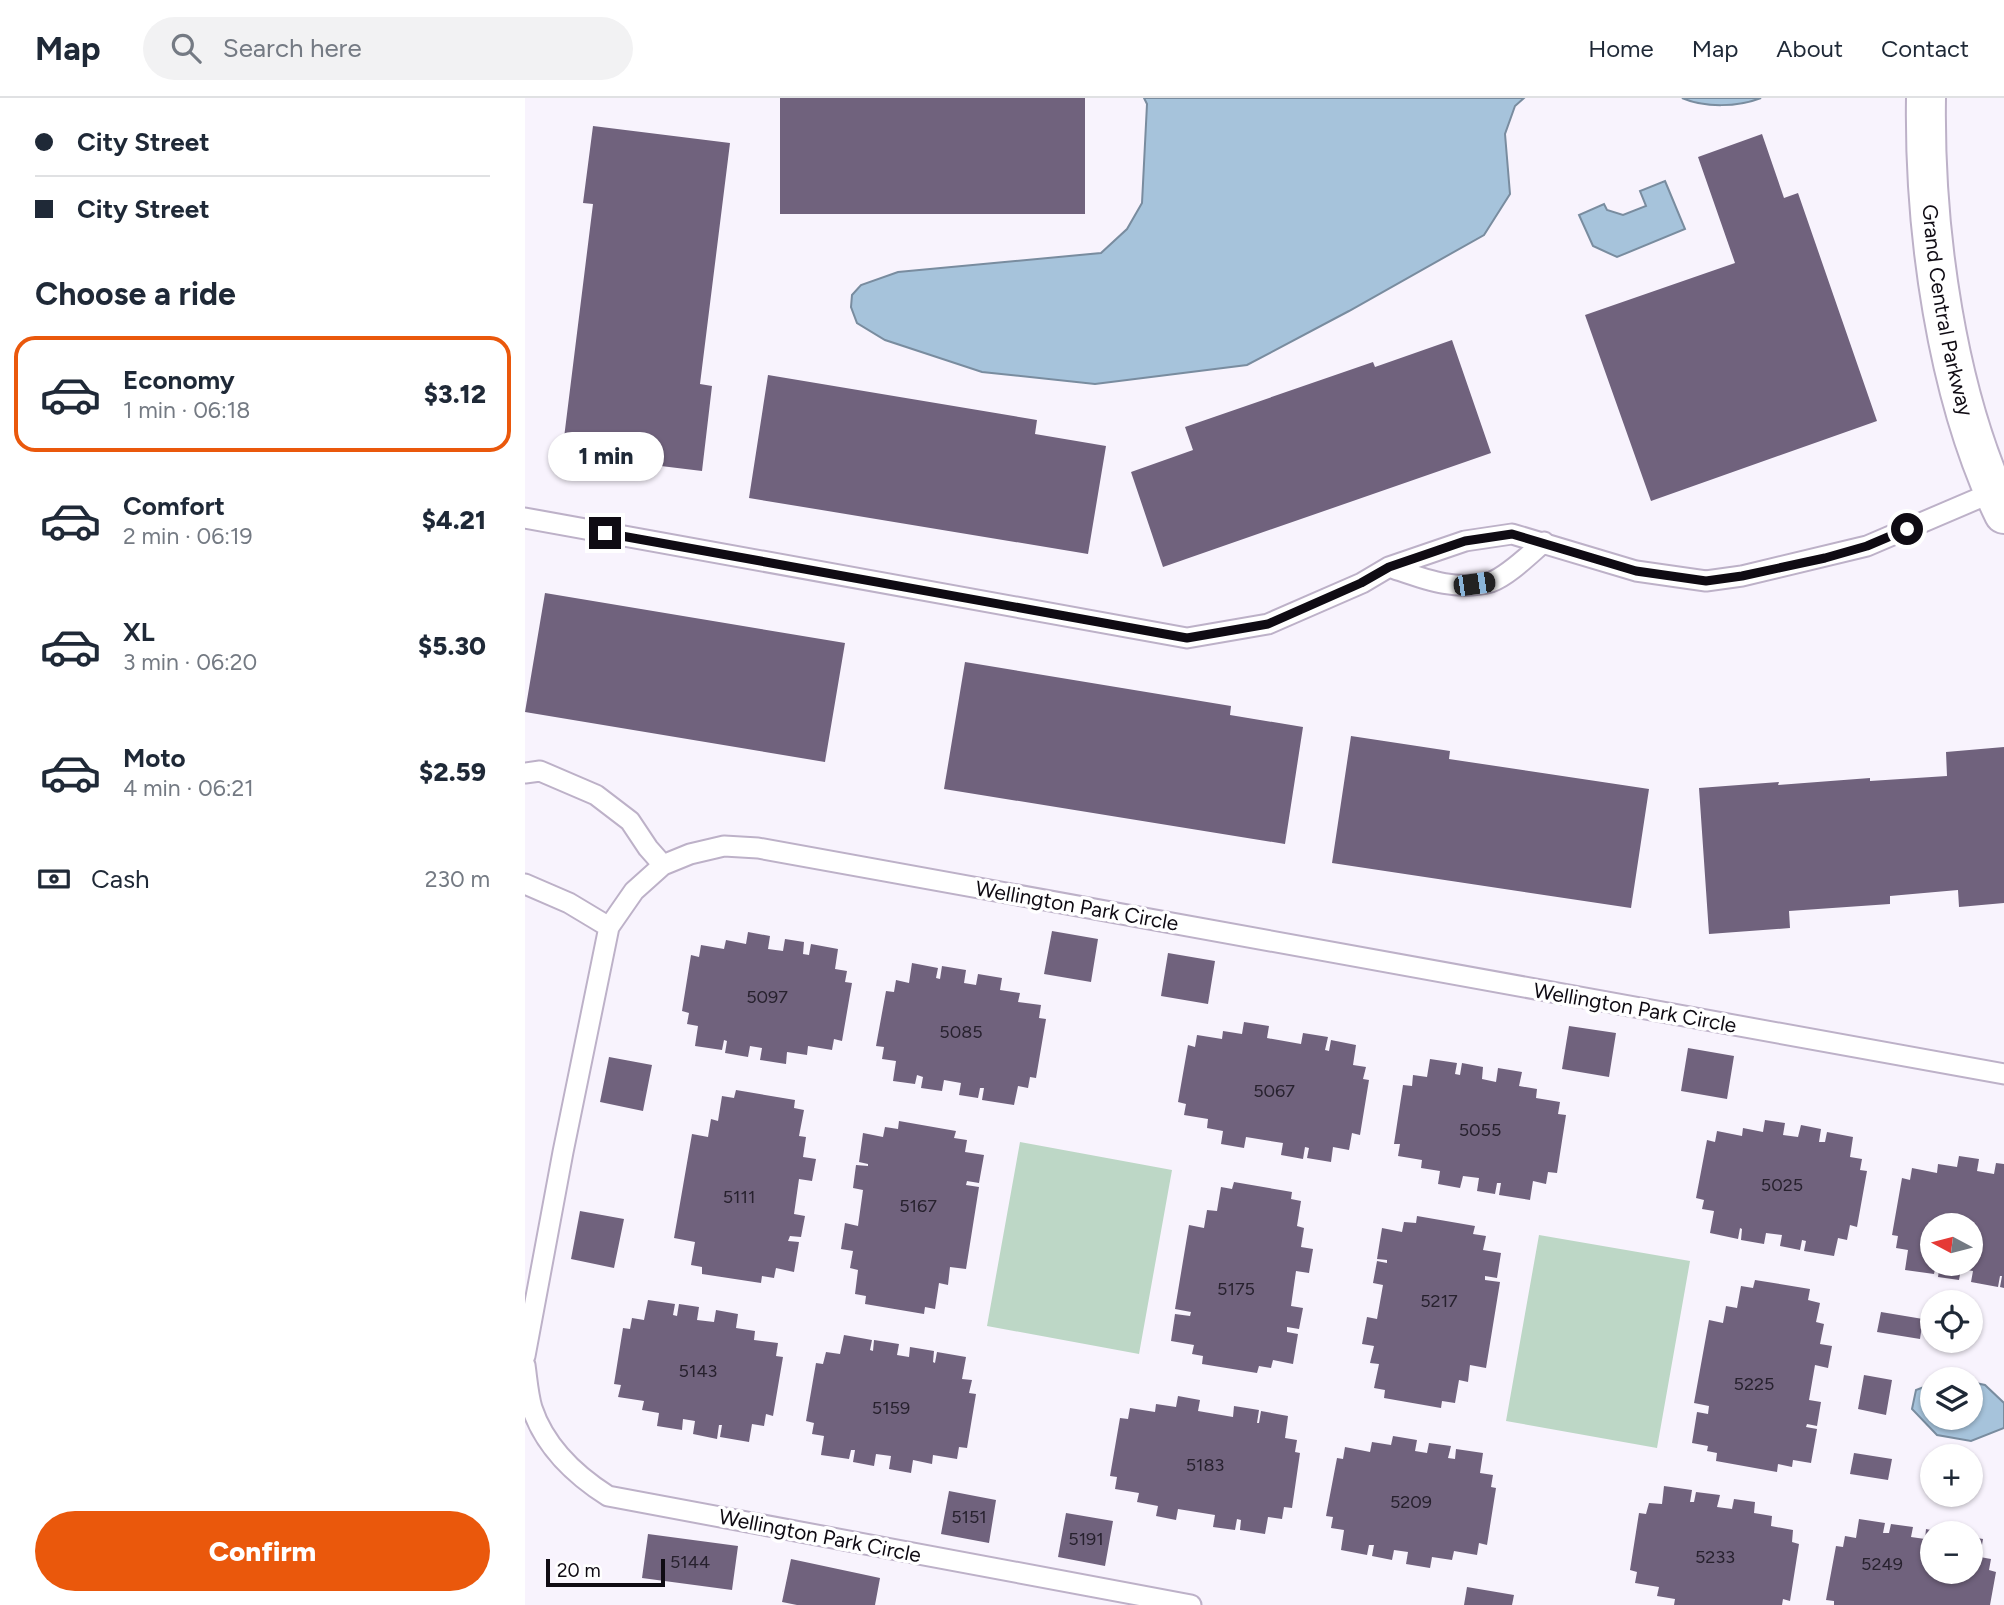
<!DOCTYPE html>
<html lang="en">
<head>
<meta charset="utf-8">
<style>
  :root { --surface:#fff; --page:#f2f2f3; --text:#1f2937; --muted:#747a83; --line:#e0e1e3; --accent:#ea580c }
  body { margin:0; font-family:Figtree,sans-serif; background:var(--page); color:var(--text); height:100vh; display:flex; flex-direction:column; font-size:26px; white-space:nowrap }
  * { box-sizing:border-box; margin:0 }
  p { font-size:23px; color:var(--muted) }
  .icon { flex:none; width:38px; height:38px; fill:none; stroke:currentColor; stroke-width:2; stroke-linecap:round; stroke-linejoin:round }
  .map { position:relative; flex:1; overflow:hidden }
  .panel { display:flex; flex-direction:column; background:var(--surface); width:525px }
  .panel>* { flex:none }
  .banner { display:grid; align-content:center; height:154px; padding:0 35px; background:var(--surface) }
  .needle { width:46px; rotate:277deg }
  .controls { position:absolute; left:1395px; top:1115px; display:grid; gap:14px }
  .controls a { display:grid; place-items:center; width:63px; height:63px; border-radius:50%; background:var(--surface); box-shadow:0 2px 5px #0004; font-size:35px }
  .scale { position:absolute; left:21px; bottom:18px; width:119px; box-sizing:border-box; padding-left:7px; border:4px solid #0f0b13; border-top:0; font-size:19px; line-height:24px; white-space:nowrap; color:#0f0b13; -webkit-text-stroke:5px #fff; paint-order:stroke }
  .end { position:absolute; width:32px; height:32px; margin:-16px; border:9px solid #0f0b13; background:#fff; box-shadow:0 0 0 4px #fff }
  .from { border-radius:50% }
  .bubble { position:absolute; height:49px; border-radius:24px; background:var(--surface); box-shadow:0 2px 5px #0004; font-size:23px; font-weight:800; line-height:49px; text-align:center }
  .car { position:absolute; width:21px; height:42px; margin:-21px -10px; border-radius:9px; box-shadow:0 0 5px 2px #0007; background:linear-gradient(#222 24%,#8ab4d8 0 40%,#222 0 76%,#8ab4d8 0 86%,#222 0) }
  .banner b { display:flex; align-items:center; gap:24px; height:66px; font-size:26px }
  .banner b+b { border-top:2px solid var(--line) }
  .banner i { width:18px; height:18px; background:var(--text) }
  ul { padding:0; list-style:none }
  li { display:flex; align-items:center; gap:21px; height:116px; margin:0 14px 10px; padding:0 21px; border:4px solid transparent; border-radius:21px }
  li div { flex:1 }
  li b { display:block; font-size:26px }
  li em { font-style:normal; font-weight:800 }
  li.current { border-color:var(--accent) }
  li>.icon { width:63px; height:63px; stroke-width:1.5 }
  h2 { padding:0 35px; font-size:32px; line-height:84px }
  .pay { display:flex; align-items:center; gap:18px; height:77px; padding:0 35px; font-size:26px }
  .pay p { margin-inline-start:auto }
  .action { display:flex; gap:14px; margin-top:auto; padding:14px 35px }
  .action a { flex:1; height:80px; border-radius:42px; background:var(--accent); color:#fff; font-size:28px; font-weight:800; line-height:80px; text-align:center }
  header { display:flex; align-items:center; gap:42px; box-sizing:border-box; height:98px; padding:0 35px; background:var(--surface); border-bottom:2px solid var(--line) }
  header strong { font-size:33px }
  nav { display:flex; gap:38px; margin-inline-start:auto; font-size:24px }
  .search { width:490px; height:63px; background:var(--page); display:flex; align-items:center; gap:18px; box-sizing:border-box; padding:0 24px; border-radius:38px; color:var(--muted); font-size:26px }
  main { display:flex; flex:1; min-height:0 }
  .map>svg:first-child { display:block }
</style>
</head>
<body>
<header>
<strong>Map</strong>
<div class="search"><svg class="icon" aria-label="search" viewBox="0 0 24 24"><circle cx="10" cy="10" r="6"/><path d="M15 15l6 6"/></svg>Search here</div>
<nav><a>Home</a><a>Map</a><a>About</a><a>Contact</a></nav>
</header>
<main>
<section class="panel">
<div class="banner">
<b><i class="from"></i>City Street</b>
<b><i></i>City Street</b>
</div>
<h2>Choose a ride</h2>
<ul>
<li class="current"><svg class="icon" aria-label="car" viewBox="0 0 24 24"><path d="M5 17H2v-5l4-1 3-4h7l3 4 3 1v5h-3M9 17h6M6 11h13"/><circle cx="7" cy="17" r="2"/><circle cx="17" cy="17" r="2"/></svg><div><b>Economy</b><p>1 min · 06:18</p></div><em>$3.12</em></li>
<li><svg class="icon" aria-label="car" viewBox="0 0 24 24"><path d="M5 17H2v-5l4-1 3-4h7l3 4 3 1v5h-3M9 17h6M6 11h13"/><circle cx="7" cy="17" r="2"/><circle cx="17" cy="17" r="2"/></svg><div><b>Comfort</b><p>2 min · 06:19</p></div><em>$4.21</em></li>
<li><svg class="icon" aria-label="car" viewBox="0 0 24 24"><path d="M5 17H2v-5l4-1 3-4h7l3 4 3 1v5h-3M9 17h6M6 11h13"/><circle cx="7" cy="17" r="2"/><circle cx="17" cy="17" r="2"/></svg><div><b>XL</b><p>3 min · 06:20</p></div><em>$5.30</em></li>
<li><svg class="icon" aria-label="car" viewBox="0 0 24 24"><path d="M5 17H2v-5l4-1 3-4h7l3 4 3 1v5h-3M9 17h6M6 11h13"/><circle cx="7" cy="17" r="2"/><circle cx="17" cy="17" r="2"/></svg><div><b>Moto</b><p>4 min · 06:21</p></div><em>$2.59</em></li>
</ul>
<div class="pay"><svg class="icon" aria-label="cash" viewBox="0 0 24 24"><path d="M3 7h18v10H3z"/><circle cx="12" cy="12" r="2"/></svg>Cash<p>230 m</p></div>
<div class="action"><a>Confirm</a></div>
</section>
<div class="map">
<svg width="1479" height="1507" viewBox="0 0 1479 1507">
  <rect width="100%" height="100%" fill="#f8f3fd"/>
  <!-- green -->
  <path fill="#bdd7c6" d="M495 1044 647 1072 614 1256 462 1228Z
    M1014 1137 1165 1163 1132 1350 981 1323Z"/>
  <!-- water -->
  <path fill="#a6c3db" stroke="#798c9f" stroke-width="2" d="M619 0H999L990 8 980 36 985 96 959 137 824 213 722 267 570 286 457 274 360 242 332 225 326 209 327 197 336 187 373 174 576 155 602 131 617 105 622 6Z
    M1157 0H1236C1213 9 1180 10 1157 0Z
    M1140 83 1160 131 1092 159 1068 148 1054 117 1079 106 1082 112 1098 117 1121 108 1115 93Z
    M1446 1284 1460 1287 1479 1305V1330L1446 1343 1412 1337 1387 1311 1391 1292 1407 1286V1320H1446Z"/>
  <!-- building -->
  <path fill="#70627d" d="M255 0H560V116H255Z
    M68 28 205 45 175 286 187 288 177 373 37 356 68 106 58 105Z
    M1237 36 1259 100 1273 95 1352 323 1126 403 1060 217 1210 165 1173 59Z
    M927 242 966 355 638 469 606 374 668 352 660 329 848 264 850 269Z
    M243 277 512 322 510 336 581 348 563 456 224 400Z
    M20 495 320 545 300 664 0 614Z
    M440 564 706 608 705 617 778 629 760 746 419 691Z
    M826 638 925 653 924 661 1124 691 1106 810 807 765Z
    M1479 649V805L1434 809 1433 792 1365 798V806L1264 813 1265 830 1184 836 1174 690 1254 684 1253 687 1345 680V683L1422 678 1421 654Z
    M527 833 573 841 566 884 519 876Z
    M223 834 245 838 243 851 258 853 260 841 279 844 278 856 284 857 286 846 313 851 310 871 322 873 320 884 327 885 317 943 309 941 307 952 283 948 282 957 262 954 261 966 235 962 237 950 225 948 223 959 200 955 202 943 199 942 197 952 170 948 173 928 162 926 164 915 157 913 166 857 174 859 176 847 199 851 201 842 221 846Z
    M643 855 690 863 683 906 636 898Z
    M387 865 413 870 411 880 415 881 417 868 441 872 439 885 451 887 453 876 477 880 475 892 495 895 493 904 516 907 514 920 521 921 511 980 505 979 503 990 493 988 489 1007 457 1002 459 990H455L453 1000 434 997 436 985 419 982 417 993 396 990 398 979 392 977 390 986 368 983 371 963 357 961 359 949 351 948 361 893 369 894 371 882 384 885Z
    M719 924 744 928 742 940 776 946 778 935 803 939 800 952 804 953 806 942 831 947 828 967 841 969 838 981 844 982 835 1037 827 1035 824 1052 808 1049 806 1064 782 1060 784 1050 780 1049 778 1061 756 1057 758 1045 721 1039 719 1050 696 1046 698 1033 682 1030 683 1021 659 1017 661 1006 653 1004 663 947 670 949 672 937 697 941 698 933 717 936Z
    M1044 928 1091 935 1084 979 1037 971Z
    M1163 950 1209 958 1202 1001 1156 993Z
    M84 959 127 967 118 1013 75 1004Z
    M905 961 932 965 930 976 935 977 937 965 958 969 957 981 971 984 973 970 997 974 994 988 1012 991 1011 1000 1035 1004 1033 1016 1041 1017 1032 1075 1023 1074 1021 1086 1008 1083 1005 1102 974 1097 976 1085H972L970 1096 952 1093 954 1080 938 1078 935 1090 913 1086 915 1073 896 1070 897 1062 873 1058 875 1046H869L878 987 887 988 888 977 902 979Z
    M211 992 270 1002 269 1010 279 1012 274 1038 281 1039 278 1059 291 1061 287 1083 274 1081 269 1116 280 1118 276 1139 265 1138 263 1143 274 1144 269 1174 251 1170 249 1180 237 1178 236 1185 177 1176V1169L166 1167 170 1144 149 1140 167 1036 183 1039 186 1021 193 1023 197 998 209 1000Z
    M1240 1022 1260 1025 1258 1037 1273 1039 1276 1027 1296 1031 1294 1044H1300L1302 1034 1328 1039 1325 1059 1337 1061 1335 1072 1342 1073 1332 1129 1325 1127 1322 1142 1313 1140 1309 1158 1279 1153 1281 1143 1277 1142 1275 1152 1255 1148 1257 1137 1241 1135 1239 1146 1216 1142 1217 1131 1215 1130 1213 1141 1185 1135 1189 1113 1177 1111 1179 1102 1171 1100 1182 1042 1190 1044 1192 1033 1217 1038 1218 1030 1238 1034Z
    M374 1023 431 1033 429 1040 442 1042 440 1054 459 1057 454 1085 442 1083 441 1087 454 1089 441 1171 425 1169 423 1187 414 1185 410 1211 400 1209 399 1216 340 1206 341 1198 330 1196 333 1172 325 1170 328 1153 316 1151 320 1125 333 1128 338 1092 328 1090 331 1067 343 1068V1066L334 1064 338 1035 358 1039 360 1029 373 1031Z
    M1434 1058 1454 1061 1452 1073 1469 1076 1471 1065 1479 1066V1190L1475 1189 1477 1178H1475L1473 1189 1446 1184 1448 1173 1436 1171 1434 1182 1413 1179 1415 1166H1446V1127H1407V1166H1411L1409 1176 1380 1172 1383 1152 1371 1150 1373 1138 1367 1137 1377 1080 1385 1082 1387 1070 1412 1075 1413 1066 1432 1069Z
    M709 1084 767 1094 766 1101 776 1103 772 1128 779 1130 776 1149 788 1151 784 1175 771 1173 766 1208 778 1210 774 1231 762 1229V1234L773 1236 768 1266 748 1262 746 1270 734 1268 732 1275 677 1266 678 1258 667 1256 669 1247 646 1243 650 1216 665 1218 666 1214 650 1211 664 1127 679 1130 682 1112 692 1113 696 1089 707 1091Z
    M55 1113 99 1121 89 1170 46 1161Z
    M892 1118 950 1128 948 1136 961 1138 958 1152 976 1155 972 1180 960 1178V1182L975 1184 961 1270 945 1267 943 1284 934 1282 930 1305 917 1303 916 1310 859 1300 860 1292 849 1290 854 1266 845 1265 849 1248 837 1246 842 1219 852 1221 858 1187 848 1185 852 1163 862 1165V1162L852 1161 857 1130 877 1134 879 1124 891 1125Z
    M1230 1182 1285 1191 1283 1202 1295 1205 1291 1224 1299 1226 1295 1246 1307 1248 1303 1270 1290 1267 1284 1302 1296 1304 1292 1328 1282 1326 1281 1329 1292 1331 1286 1365 1268 1362 1267 1369 1253 1366 1252 1374 1191 1363 1192 1355 1182 1353 1183 1348 1167 1345 1172 1314 1183 1316 1184 1308 1169 1305 1184 1222 1198 1225 1201 1208 1212 1210 1216 1188 1228 1190Z
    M123 1202 150 1206 148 1217 152 1218 154 1206 174 1209 172 1222 189 1224 191 1212 213 1216 211 1230 230 1233 229 1242 253 1245 251 1258 258 1259 248 1318 241 1316 239 1328 227 1326 224 1344 195 1339 197 1327H194L192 1341 168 1336 170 1323 158 1321 157 1332 132 1328 134 1315 117 1312 119 1303 93 1299 96 1287 89 1286 98 1230 105 1231 107 1220 119 1222Z
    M1356 1214 1398 1221 1395 1241 1352 1234Z
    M319 1237 347 1242 345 1252 348 1253 349 1242 374 1246 372 1257 384 1259 385 1249 409 1253 408 1264 410 1265 412 1254 441 1259 437 1281 447 1282 444 1295 451 1296 442 1350 434 1349 432 1361 408 1357 407 1366 388 1362 386 1375 364 1371 366 1358 351 1356 349 1368 328 1364 330 1352H326L324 1361 296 1357 299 1338 287 1336 289 1325 281 1323 291 1265 298 1266 301 1254 315 1256Z
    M1339 1277 1367 1282 1361 1317 1333 1311Z
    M653 1298 675 1302 673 1313 708 1319 709 1308 734 1312 732 1325H734L736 1313 763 1318 760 1340 772 1342 770 1354 775 1355 767 1410 759 1409 757 1421 743 1419 740 1436 715 1432 716 1422 712 1421 710 1432 688 1429 690 1417 653 1411 651 1422 631 1418 633 1408 612 1404 614 1395 590 1391 592 1379 585 1378 595 1320 603 1321 605 1310 630 1314 631 1306 651 1309Z
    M868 1338 892 1342 890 1353 902 1355 904 1345 926 1348 923 1360 930 1361 931 1351 958 1355 955 1375 968 1377 966 1389 971 1390 962 1447 954 1445 952 1457 929 1453 927 1462 907 1459 905 1470 881 1466 883 1454 869 1452 867 1462 847 1458 849 1447H844L842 1457 816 1452 819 1432 806 1430 808 1419 801 1418 812 1360 818 1361 820 1349 845 1354 847 1344 866 1347Z
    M1329 1355 1367 1361 1363 1382 1325 1376Z
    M1139 1388 1167 1392 1165 1404H1169L1171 1394 1195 1397 1192 1409 1207 1411 1209 1401 1230 1404 1229 1415 1247 1418 1246 1428 1268 1432 1267 1444 1274 1446 1265 1503 1258 1501 1257 1507H1149L1150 1501 1132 1498 1134 1489 1110 1485 1112 1474 1105 1472 1114 1415 1121 1416 1124 1405 1137 1406Z
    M424 1393 471 1402 464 1445 416 1436Z
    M541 1415 588 1423 580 1468 533 1459Z
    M1334 1421 1360 1425 1358 1435H1364L1366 1426 1388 1429 1386 1439 1400 1441 1401 1431 1415 1434 1407 1435V1474H1446V1439L1458 1441 1455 1459 1466 1461 1464 1472 1471 1474 1465 1507H1309V1503L1301 1502 1311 1448 1318 1449 1320 1438 1331 1440Z
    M123 1436 213 1448 207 1492 117 1480Z
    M266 1461 355 1480 350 1507H272L257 1504Z
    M942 1489 989 1497 987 1507H939Z"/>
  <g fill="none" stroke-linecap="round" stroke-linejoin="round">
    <defs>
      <path id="lane" d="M0 420 662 540 743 526 837 485 864 469 940 443 987 436 1111 473 1181 483 1217 478 1342 448 1473 392
        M864 469C897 480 929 494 966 484 983 478 1005 456 1019 444
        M0 675 15 673 71 697 105 723 123 750 138 767
        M0 786 44 805 84 829
        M0 1258 38 1054 84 829 109 793 138 767 165 756 199 748 233 750 1479 976
        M0 1267C2 1281 3 1296 7 1310 20 1349 50 1377 83 1398L666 1507"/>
      <g id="street">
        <path id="s1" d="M1401 0C1399 131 1421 297 1479 416"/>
      </g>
    </defs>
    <!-- lane casing -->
    <use href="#lane" stroke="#bdb1c8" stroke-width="23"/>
    <!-- street casing -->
    <use href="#street" stroke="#bdb1c8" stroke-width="42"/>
    <!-- lane -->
    <use href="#lane" stroke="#fff" stroke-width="19"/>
    <!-- street -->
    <use href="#street" stroke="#fff" stroke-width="38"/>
  </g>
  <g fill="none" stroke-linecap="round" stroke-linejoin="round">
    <!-- route -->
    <path stroke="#0f0b13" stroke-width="9" d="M80 435 662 540 743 526 836 485 864 469 940 443 987 436 1111 473 1181 483 1217 478 1300 460 1342 448 1382 431"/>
  </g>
  <g text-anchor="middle" stroke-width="7" stroke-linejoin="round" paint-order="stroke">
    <!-- number labels -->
    <g font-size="18" fill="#27212e">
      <text x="242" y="905">5097</text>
      <text x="436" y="940">5085</text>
      <text x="749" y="999">5067</text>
      <text x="955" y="1038">5055</text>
      <text x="1257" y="1093">5025</text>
      <text x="214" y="1105">5111</text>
      <text x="393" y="1114">5167</text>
      <text x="711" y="1197">5175</text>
      <text x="914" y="1209">5217</text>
      <text x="173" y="1279">5143</text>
      <text x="1229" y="1292">5225</text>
      <text x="366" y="1316">5159</text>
      <text x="680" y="1373">5183</text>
      <text x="886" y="1410">5209</text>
      <text x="444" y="1425">5151</text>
      <text x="561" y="1447">5191</text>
      <text x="1190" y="1465">5233</text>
      <text x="165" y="1470">5144</text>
      <text x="1357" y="1472">5249</text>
    </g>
    <!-- street labels -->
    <g font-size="21" fill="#0f0b13" stroke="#fff">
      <text dy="7" stroke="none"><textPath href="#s1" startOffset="214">Grand Central Parkway</textPath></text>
      <text transform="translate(552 808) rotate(10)" y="7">Wellington Park Circle</text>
      <text transform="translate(1110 910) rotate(10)" y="7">Wellington Park Circle</text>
      <text transform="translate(295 1438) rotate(11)" y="7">Wellington Park Circle</text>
    </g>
  </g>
</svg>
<div class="controls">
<a><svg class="needle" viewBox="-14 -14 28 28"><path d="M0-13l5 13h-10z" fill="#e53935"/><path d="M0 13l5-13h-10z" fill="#747a83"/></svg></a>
<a><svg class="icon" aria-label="locate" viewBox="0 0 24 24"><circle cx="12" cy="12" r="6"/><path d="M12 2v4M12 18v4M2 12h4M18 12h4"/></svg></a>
<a><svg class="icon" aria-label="layers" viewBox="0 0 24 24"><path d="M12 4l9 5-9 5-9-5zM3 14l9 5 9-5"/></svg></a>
<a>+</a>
<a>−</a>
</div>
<div class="scale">20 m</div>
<i class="end from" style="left:1382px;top:431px"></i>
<i class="end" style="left:80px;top:435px"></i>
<div class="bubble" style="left:23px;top:334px;width:116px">1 min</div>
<i class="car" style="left:949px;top:486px;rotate:82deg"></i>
</div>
</main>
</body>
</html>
